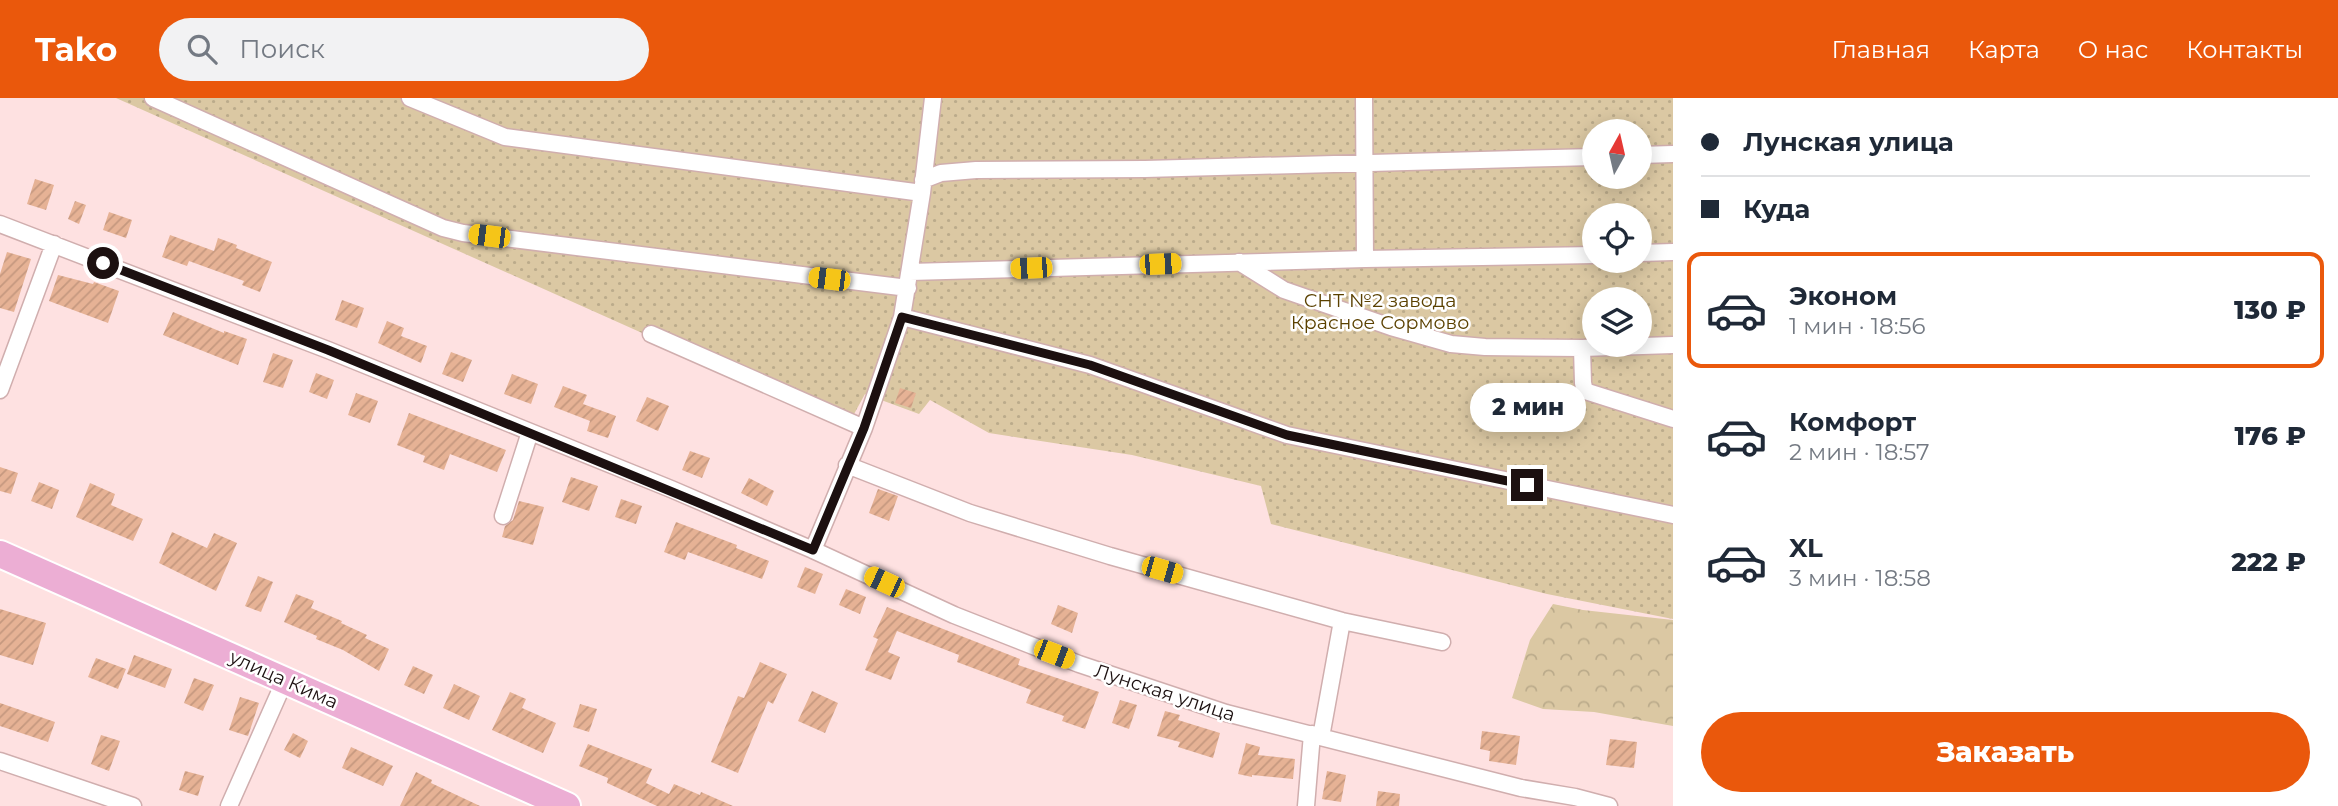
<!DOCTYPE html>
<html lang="ru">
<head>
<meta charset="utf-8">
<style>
  :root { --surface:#fff; --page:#f2f2f3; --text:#1f2937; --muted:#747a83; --line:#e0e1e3; --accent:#ea580c }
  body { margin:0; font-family:Montserrat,sans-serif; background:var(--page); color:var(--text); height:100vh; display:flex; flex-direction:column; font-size:26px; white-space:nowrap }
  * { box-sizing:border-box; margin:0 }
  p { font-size:23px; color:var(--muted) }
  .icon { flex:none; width:38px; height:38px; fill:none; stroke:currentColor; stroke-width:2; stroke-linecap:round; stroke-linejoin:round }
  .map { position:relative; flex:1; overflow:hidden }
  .drawer { display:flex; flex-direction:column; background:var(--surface); width:665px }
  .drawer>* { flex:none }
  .hud { display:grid; align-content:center; height:154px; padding:0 28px; background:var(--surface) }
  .needle { width:46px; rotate:8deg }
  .buttons { position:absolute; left:1582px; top:21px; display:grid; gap:14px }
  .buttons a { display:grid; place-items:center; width:70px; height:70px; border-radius:50%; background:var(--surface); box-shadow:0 4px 18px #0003; font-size:35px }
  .end { position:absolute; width:32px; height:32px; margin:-16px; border:9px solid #1c1010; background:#fff; box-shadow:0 0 0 4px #fff }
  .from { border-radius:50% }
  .bubble { position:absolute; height:49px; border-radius:24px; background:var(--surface); box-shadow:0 4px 18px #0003; font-size:23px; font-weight:800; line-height:49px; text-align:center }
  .car { position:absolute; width:21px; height:42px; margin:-21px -10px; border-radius:9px; box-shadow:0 0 5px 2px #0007; background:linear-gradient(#f5c518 24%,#345 0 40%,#f5c518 0 76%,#345 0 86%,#f5c518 0) }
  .hud b { display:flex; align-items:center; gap:24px; height:66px; font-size:26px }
  .hud b+b { border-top:2px solid var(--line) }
  .hud i { width:18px; height:18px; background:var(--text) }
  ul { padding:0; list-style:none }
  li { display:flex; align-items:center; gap:21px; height:116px; margin:0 14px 10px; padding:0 14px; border:4px solid transparent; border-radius:14px }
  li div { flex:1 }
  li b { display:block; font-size:26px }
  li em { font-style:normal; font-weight:800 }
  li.current { border-color:var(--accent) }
  li>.icon { width:63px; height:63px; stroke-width:1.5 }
  .cta { display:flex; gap:14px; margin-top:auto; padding:14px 28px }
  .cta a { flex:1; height:80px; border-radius:42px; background:var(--accent); color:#fff; font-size:28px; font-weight:800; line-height:80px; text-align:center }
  header { display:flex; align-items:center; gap:42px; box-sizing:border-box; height:98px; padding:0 35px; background:var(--accent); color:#fff }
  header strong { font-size:33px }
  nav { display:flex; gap:38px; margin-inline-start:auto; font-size:24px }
  .search { width:490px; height:63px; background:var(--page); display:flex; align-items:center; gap:18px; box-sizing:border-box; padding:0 24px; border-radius:38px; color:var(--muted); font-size:26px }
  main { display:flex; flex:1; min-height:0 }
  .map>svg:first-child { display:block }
</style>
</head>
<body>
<header>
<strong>Tako</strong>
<div class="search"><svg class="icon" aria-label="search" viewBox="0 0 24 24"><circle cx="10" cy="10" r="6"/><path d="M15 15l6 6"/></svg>Поиск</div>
<nav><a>Главная</a><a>Карта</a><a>О нас</a><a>Контакты</a></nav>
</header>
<main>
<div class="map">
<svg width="1673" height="708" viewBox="0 0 1673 708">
  <defs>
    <pattern id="forest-crowns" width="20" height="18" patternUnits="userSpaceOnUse" patternTransform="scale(1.75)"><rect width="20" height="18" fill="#dbc8a3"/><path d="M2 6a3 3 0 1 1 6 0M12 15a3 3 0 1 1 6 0" fill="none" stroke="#bbab8b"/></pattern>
    <pattern id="garden-dots" width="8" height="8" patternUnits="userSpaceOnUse" patternTransform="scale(1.75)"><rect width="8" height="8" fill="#dbc8a3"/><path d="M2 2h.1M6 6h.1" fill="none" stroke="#bbab8b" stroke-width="1.8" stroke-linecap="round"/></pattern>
    <pattern id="building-hatch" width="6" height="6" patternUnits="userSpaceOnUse" patternTransform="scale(1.75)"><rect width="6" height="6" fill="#e6b295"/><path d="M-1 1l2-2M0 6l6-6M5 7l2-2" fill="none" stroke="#c5987f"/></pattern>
  </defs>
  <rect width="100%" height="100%" fill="#fee1e1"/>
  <!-- forest -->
  <path fill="url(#forest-crowns)" d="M1553 506 1583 512 1673 522V628L1594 614 1543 611 1512 600 1530 542Z"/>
  <!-- garden -->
  <path fill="url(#garden-dots)" fill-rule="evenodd" d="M116 0H1673V521L1547 496 1271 426 1261 388 1132 357 989 335 930 302 919 316 865 296 848 327ZM1594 33H1640V79H1594ZM1594 117H1640V163H1594ZM1594 201H1640V247H1594Z"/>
  <!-- building -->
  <path fill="url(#building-hatch)" d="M35 81 54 87 46 112 27 106Z
    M75 103 86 107 79 126 68 121Z
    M109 114 132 122 126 140 103 132Z
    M170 137 214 153 218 140 237 147 236 150 272 164 260 194 242 187 244 183 189 163 187 168 162 159Z
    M7 154 31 161 14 214 0 210V176Z
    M58 177 93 186 94 184 119 193 108 225 49 203Z
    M342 202 364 210 357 230 335 222Z
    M173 214 224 235V233L247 241 238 267 163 237Z
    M387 223 404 230 401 238 427 248 421 265 378 245Z
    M451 254 472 262 463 284 442 276Z
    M273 255 293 262 283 290 263 284Z
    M316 275 334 282 327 301 309 294Z
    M512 276 538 286 531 306 504 296Z
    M563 288 587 297 583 306 616 318 608 340 587 333 590 323 554 309Z
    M900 290 916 295 911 310 895 305Z
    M356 295 378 303 370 325 348 317Z
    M647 299 669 308 658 333 636 323Z
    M409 315 506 352 497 374 450 356 444 372 423 364 425 358 397 347Z
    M690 353 710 360 702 380 682 372Z
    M0 369 18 375 11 396 0 393Z
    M571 379 598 388 589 413 562 404Z
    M749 380 774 393 767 408 741 395Z
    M39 384 59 392 52 411 31 403Z
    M90 385 115 396 111 407 143 421 133 443 76 419Z
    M878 391 898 398 889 423 869 415Z
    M621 401 642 408 636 426 615 419Z
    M519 403 544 409 533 447 502 439 505 428 513 422Z
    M676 424 737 447 736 450 769 463 762 481 688 454 685 462 664 454Z
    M172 434 207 450 214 435 237 445 216 493 159 465Z
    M805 469 823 476 815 496 797 489Z
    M258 478 273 484 261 514 245 508Z
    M846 491 866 499 860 516 839 507Z
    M296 496 314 503 311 510 342 523 341 525 367 537 365 540 389 551 379 573 343 552 316 541 317 538 284 524Z
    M1058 507 1078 515 1072 535 1051 526Z
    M887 509 1020 561 1018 567 1099 594 1085 631 1062 623 1064 618 1026 605 1031 592 957 564 959 557 897 533 888 554 900 559 891 582 865 572 878 541 873 539Z
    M0 511 46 525 33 567 0 557Z
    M134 557 172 571 165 590 127 576Z
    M96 560 126 571 118 591 88 579Z
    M760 564 787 576 773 606 768 603 738 675 711 664 738 598 744 600Z
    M413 568 433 577 424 596 404 587Z
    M194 580 214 587 203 613 184 605Z
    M454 586 480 598 469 622 443 610Z
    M812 593 838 605 825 635 798 623Z
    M510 594 526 601 522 610 556 625 543 655 492 632Z
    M240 599 259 605 248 638 229 632Z
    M1120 602 1137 607 1129 631 1112 625Z
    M0 605 55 624 48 644 0 628Z
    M580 606 597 611 589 634 573 629Z
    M1165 613 1180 617 1178 622 1220 635 1213 660 1178 649 1180 644 1157 638Z
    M1482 633 1520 638 1516 667 1489 663 1490 653 1480 651Z
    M293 635 308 643 300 660 284 652Z
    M101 637 120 643 109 673 91 666Z
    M1610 641 1637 644 1634 670 1606 667Z
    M1246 645 1260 649 1258 657 1295 661 1293 681 1252 677V679L1238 676Z
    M588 646 652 671 646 685 669 696 674 686 700 697 701 694 733 708H657L607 685 608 680 579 668Z
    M351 649 393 668 383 688 342 670Z
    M185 673 204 678 198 698 179 692Z
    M1327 673 1346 677 1341 704 1322 701Z
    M416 674 432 682 431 685 480 708H400Z
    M1378 693 1400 696 1399 708H1376Z"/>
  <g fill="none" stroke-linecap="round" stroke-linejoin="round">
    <defs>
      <path id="street" d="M153 0 443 130 463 135 908 190
        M410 0 505 39 922 95
        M1364 0 1365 161
        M1640 57 1673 56
        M923 82 941 75 976 72 1145 71 1594 59
        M0 126 328 252 671 391 813 452 954 517 1079 566 1226 615 1521 690 1575 699 1609 708
        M1640 155 1673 154
        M1239 164 1284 192 1391 229 1451 246 1485 249 1582 250 1673 247
        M910 174 1365 161 1594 157
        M902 219 1090 267 1287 337 1673 417
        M651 236 864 330
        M1582 250 1583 285 1585 293 1673 321
        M0 292 54 146
        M847 367 970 415 1110 458 1342 523 1442 544
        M503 418 530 334
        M813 452 864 330 902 219 922 95 933 0
        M1321 639 1342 523
        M0 663 133 708
        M229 708 285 582
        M1306 708 1312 636"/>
      <path id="primary" d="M0 456 567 708"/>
    </defs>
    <!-- street casing -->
    <use href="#street" stroke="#d0aeae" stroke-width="19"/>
    <!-- primary casing -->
    <use href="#primary" stroke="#fff" stroke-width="30"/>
    <!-- street -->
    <use href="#street" stroke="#fff" stroke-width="16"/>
    <!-- primary -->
    <use href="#primary" stroke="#ecaed4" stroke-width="26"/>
  </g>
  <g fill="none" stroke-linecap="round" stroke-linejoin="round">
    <!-- route -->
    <path stroke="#1c1010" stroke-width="9" d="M103 165 328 252 813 452 864 330 902 219 1090 267 1287 337 1527 387"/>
  </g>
  <g text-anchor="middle" stroke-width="5" stroke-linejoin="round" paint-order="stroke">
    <!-- park labels -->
    <g font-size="19" fill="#5b4100" stroke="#fff">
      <text x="1380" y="209">СНТ №2 завода<tspan x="1380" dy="22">Красное Сормово</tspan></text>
    </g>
    <!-- street labels -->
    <g font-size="19" fill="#1c1010" stroke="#fff">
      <text transform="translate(284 581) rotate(24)" y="7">улица Кима</text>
      <text transform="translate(1165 594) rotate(18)" y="7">Лунская улица</text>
    </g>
  </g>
</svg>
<div class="buttons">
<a><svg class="needle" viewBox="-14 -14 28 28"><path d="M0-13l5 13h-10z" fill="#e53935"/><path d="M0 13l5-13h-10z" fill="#747a83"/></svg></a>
<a><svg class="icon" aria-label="locate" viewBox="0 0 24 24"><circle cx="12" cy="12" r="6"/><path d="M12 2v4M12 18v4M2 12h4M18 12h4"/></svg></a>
<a><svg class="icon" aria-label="layers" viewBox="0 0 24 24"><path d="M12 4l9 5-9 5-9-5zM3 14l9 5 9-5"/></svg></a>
</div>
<i class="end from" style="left:103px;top:165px"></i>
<i class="end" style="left:1527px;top:387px"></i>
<div class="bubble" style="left:1470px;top:285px;width:116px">2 мин</div>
<i class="car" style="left:489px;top:138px;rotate:277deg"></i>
<i class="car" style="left:1160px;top:166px;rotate:88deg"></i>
<i class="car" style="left:1031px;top:170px;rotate:268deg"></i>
<i class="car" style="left:829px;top:181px;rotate:277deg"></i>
<i class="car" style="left:1162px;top:472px;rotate:106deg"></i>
<i class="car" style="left:884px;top:484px;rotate:295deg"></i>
<i class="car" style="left:1054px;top:556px;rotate:111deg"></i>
</div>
<section class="drawer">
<div class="hud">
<b><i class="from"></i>Лунская улица</b>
<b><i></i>Куда</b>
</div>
<ul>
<li class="current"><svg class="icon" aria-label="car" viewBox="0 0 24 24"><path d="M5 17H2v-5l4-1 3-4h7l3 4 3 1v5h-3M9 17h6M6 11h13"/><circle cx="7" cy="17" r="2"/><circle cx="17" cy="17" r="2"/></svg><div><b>Эконом</b><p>1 мин · 18:56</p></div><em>130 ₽</em></li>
<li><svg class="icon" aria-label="car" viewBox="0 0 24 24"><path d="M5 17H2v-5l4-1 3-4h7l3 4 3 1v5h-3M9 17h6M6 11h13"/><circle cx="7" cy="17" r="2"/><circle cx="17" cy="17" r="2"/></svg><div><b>Комфорт</b><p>2 мин · 18:57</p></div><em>176 ₽</em></li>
<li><svg class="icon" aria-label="car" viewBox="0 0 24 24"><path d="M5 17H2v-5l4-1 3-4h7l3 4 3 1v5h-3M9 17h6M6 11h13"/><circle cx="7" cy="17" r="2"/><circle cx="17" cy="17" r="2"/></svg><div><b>XL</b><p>3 мин · 18:58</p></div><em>222 ₽</em></li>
</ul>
<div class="cta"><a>Заказать</a></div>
</section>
</main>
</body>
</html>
